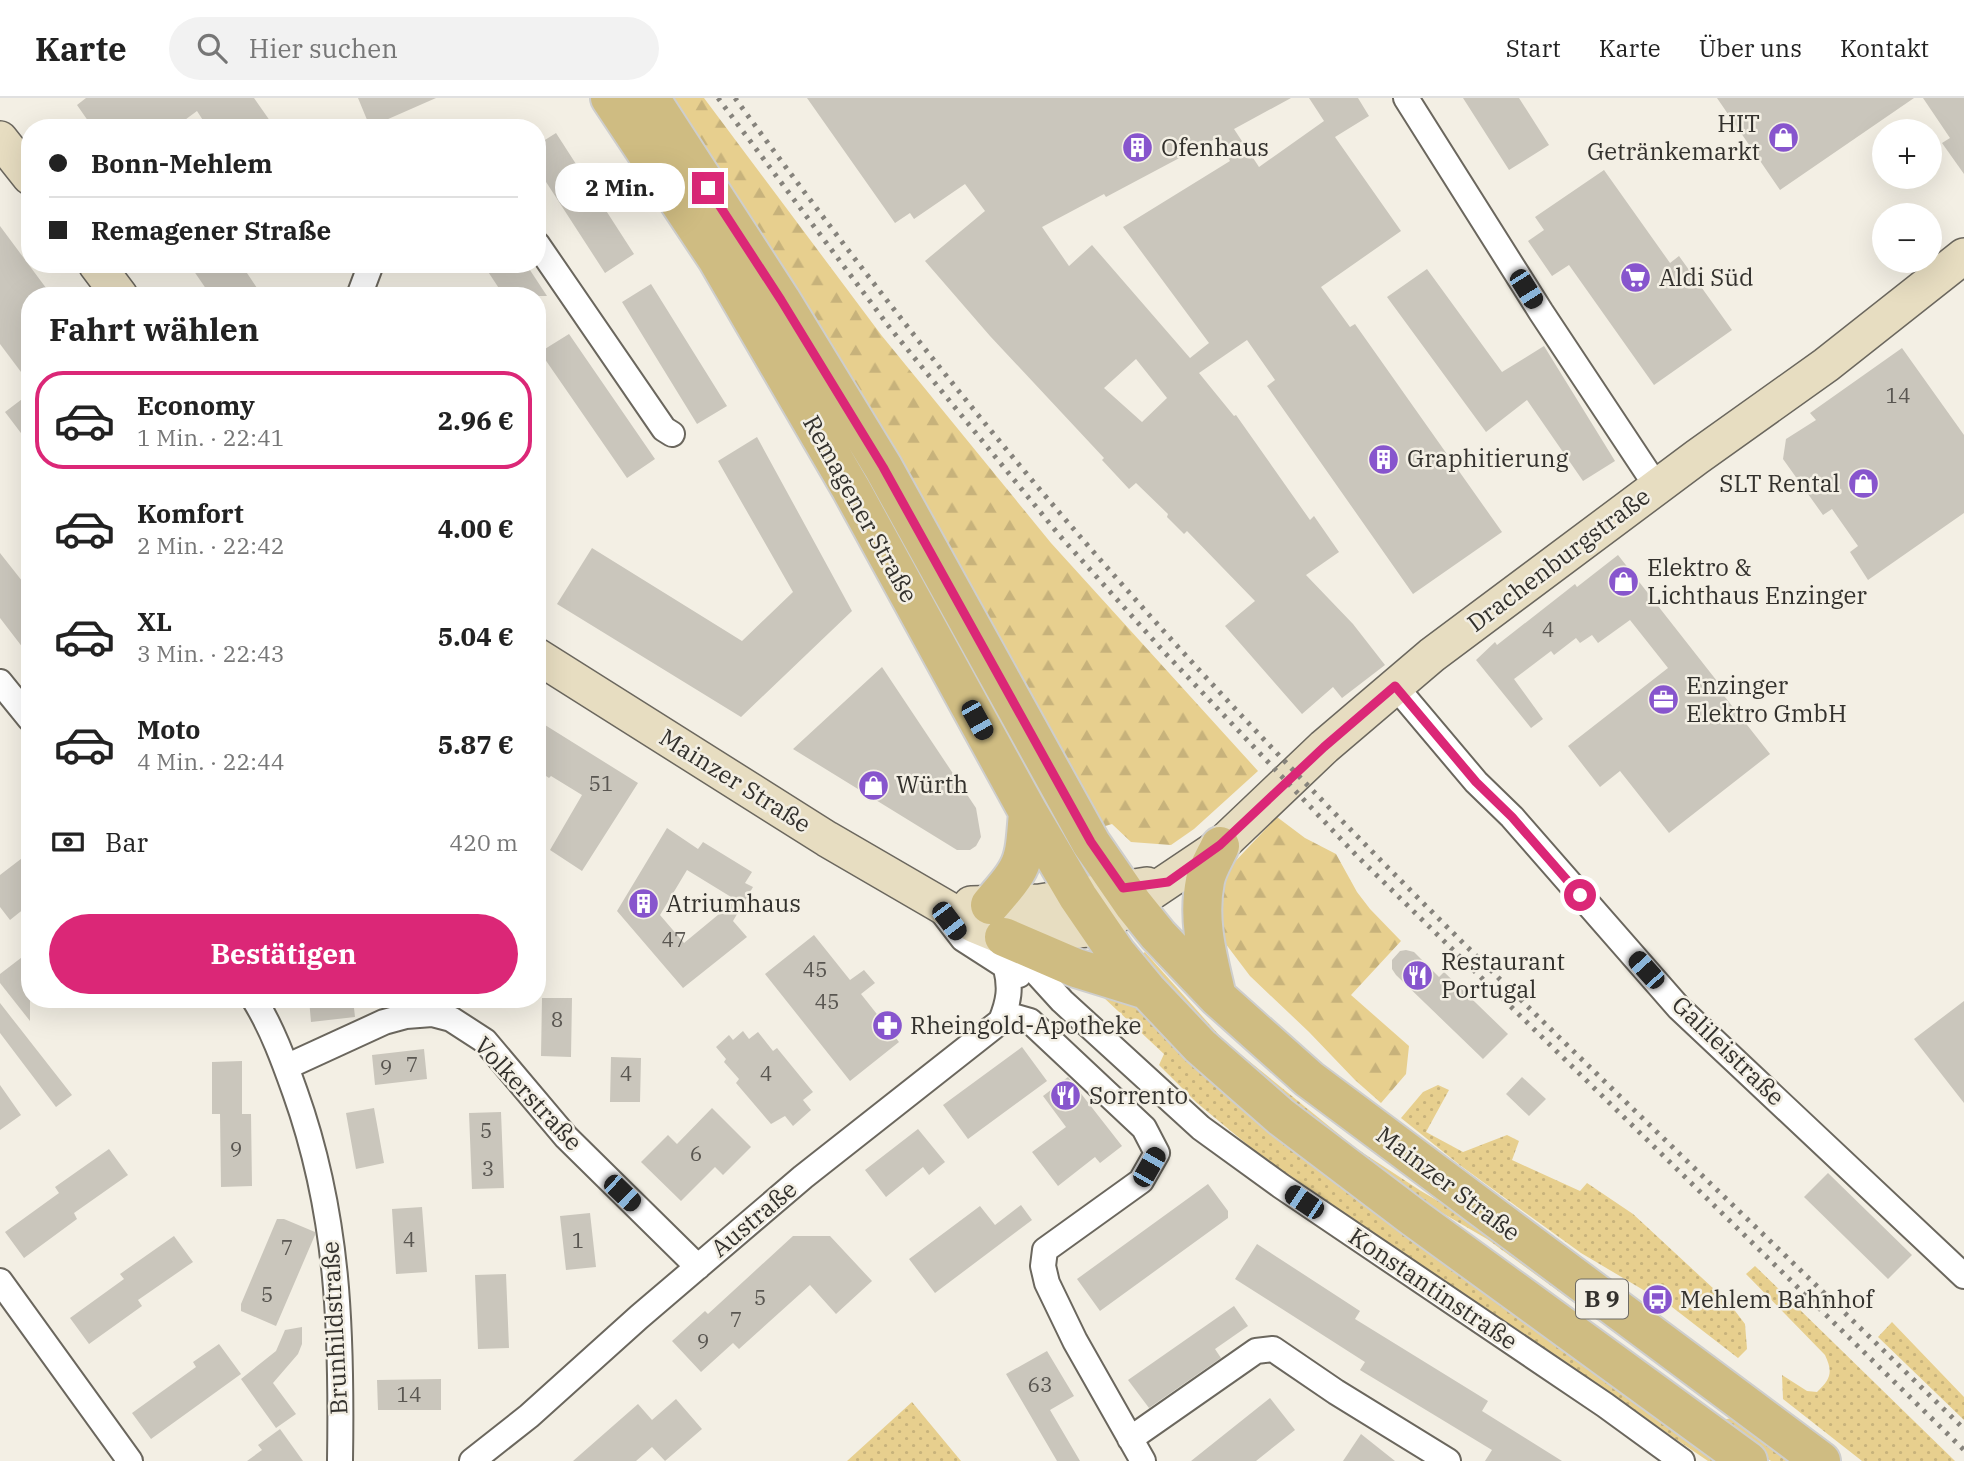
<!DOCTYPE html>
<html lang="de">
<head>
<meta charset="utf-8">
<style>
  :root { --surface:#fff; --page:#f2f2f2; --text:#222; --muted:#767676; --line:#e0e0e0; --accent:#db2777 }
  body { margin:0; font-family:"IBM Plex Serif",serif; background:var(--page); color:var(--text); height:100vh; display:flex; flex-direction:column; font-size:26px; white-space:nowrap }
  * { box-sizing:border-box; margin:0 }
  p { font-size:23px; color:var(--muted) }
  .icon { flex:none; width:38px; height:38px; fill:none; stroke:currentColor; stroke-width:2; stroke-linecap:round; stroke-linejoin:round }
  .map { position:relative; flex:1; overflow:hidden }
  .panel { position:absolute; left:21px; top:189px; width:525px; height:721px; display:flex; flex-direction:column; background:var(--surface); border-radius:28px; box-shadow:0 7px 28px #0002 }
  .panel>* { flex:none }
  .hud { position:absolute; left:21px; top:21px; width:525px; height:154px; border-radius:28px; box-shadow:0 7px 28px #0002; display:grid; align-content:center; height:154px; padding:0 28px; background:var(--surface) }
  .fabs { position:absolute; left:1872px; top:21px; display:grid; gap:14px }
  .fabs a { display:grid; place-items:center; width:70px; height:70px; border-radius:50%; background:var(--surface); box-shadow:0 7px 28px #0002; font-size:35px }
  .end { position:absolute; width:32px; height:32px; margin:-16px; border:9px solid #db2777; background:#fff; box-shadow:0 0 0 4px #fff }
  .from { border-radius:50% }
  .bubble { position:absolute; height:49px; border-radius:24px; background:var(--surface); box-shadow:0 7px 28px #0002; font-size:23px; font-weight:800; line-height:49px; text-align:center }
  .car { position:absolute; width:21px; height:42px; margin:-21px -10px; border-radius:9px; box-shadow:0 0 5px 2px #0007; background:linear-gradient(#222 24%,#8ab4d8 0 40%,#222 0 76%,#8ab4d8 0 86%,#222 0) }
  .hud b { display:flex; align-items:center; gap:24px; height:66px; font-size:26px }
  .hud b+b { border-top:2px solid var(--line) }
  .hud i { width:18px; height:18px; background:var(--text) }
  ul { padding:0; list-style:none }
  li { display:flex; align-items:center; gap:21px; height:98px; margin:0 14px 10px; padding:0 14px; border:4px solid transparent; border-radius:28px }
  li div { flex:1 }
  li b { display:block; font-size:26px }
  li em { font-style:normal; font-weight:800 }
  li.selected { border-color:var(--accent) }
  li>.icon { width:63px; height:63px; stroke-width:1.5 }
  h2 { padding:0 28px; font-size:32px; line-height:84px }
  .pay { display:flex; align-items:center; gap:18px; height:77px; padding:0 28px; font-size:26px }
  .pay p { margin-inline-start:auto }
  .cta { display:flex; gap:14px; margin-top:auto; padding:14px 28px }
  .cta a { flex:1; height:80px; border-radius:42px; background:var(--accent); color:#fff; font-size:28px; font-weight:800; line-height:80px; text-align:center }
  header { display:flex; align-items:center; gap:42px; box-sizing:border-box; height:98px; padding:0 35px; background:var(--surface); border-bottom:2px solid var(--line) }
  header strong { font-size:33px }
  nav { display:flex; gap:38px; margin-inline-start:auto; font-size:24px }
  .search { width:490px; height:63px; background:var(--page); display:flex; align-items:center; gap:18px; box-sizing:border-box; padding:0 24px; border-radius:38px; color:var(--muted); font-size:26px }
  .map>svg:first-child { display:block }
</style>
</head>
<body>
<header>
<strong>Karte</strong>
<div class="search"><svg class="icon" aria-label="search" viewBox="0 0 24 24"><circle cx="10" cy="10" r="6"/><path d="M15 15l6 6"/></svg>Hier suchen</div>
<nav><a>Start</a><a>Karte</a><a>Über uns</a><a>Kontakt</a></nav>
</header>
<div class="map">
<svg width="1964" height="1363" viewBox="0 0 1964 1363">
  <defs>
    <pattern id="grass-dots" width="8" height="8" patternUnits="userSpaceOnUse" patternTransform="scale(1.75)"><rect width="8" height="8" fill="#e7cf8e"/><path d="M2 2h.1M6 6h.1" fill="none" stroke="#c7b27b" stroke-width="1.8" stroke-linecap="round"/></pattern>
    <pattern id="forest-firs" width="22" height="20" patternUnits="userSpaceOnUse" patternTransform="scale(1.75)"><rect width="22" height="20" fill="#e7cf8e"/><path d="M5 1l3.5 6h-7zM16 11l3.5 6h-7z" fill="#c7b27b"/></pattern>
  </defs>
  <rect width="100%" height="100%" fill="#f3efe4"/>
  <!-- grass -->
  <path fill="url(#grass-dots)" d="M1145 854 1219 937 1239 955 1357 1051 1421 1093 1455 1113 1694 1290H1691L1487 1141 1406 1094 1234 962 1137 859Z
    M1087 884 1122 896 1723 1363H1708L1277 1071 1197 1005 1159 967 1164 956Z
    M1438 987 1449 992 1426 1034 1463 1054 1507 1037 1519 1043 1512 1062 1580 1093 1587 1085 1633 1116 1729 1205 1745 1226 1747 1251 1738 1260 1672 1209 1581 1155 1461 1068 1401 1020 1423 994Z
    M1755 1168 1955 1363H1862L1783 1301 1782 1277 1807 1293 1817 1294C1831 1281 1833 1274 1825 1257L1746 1176Z
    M1892 1224 1964 1299V1322L1878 1239Z
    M912 1304 961 1363H847Z
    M1738 1319 1797 1363H1771L1716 1323Z"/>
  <!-- forest -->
  <path fill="url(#forest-firs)" d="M667 0H704L882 238 1051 445 1258 673 1194 731 1171 747 1131 744 1112 726 1102 729Z
    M1277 719 1305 740 1336 756 1357 794 1370 811 1401 843 1351 897 1409 948 1406 976 1381 1005 1355 982 1309 934 1250 878 1222 841 1216 801 1228 771Z"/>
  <!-- building -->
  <path fill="#cac6bc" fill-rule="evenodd" d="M86 0H254L275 30H208L197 13 174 30H93L77 7Z
    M358 0H436L370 29Z
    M807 0H1291L1234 31 1259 69 1324 23 1309 0H1358L1369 18 1335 39 1401 133 1321 189 1350 229 1355 226 1502 434 1413 496 1267 288 1275 282 1247 242 1199 275 1234 318 1236 317 1310 422 1314 418 1339 454 1306 477 1353 526 1385 567 1342 600 1333 589 1302 616 1225 528 1255 503 1187 433 1184 436 1167 419 1168 416 1136 385 1129 391 1102 362 1104 360 990 238 925 163 985 113 965 86 914 121 910 115 895 125ZM1217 40 1230 63 1123 129 1209 245 1190 260 1092 147 1069 168 1042 129 1104 96 1106 99ZM1136 261 1167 300 1142 324 1104 290Z
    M1463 0H1519L1549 47 1509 72Z
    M1717 0H1914L1780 92Z
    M1923 0H1964V76L1942 45 1950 40Z
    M556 35 634 156 605 175 537 70V47Z
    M1604 72 1670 165 1679 158 1732 232 1654 287 1569 167 1552 178 1528 143 1544 132 1535 119Z
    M0 128 52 198H30V286L0 246Z
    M189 166H241L257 190 247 198H211Z
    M483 166H526L547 198H504Z
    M1427 171 1502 274 1544 248 1615 363 1583 383 1527 302 1486 334 1387 199Z
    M651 186 727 308 697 326 622 204Z
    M569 236 655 361 627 380 540 254Z
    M1902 250 1964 337V415L1868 482 1850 454 1858 448 1832 411 1823 417 1783 361 1786 341 1816 322 1810 315Z
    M30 295V347L5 314Z
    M757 339 852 513 741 619 557 506 592 450 742 543 793 494 718 363Z
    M0 455 30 493V559L0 520Z
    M1618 457 1724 592 1721 594 1770 656 1669 735 1620 673 1600 689 1568 648 1668 570 1630 522 1598 545 1592 537 1580 545 1576 540 1554 557 1551 553 1514 581 1543 621 1531 630 1476 562 1495 544 1497 547 1575 486 1577 489Z
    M882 569 976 710 981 739 976 748 970 752H957L793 651Z
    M537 622 638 685 582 773 550 752 582 697 551 678 549 680 537 672Z
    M667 730 698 751 703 744 752 774 745 785 753 789 733 823 747 839 683 890 617 813ZM687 772 736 802 684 845 660 817Z
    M30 754V806L10 822 0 809V777Z
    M814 837 850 882 864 872 875 885 861 896 899 944 850 983 765 876Z
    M1406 852 1414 854 1439 879 1444 874 1508 936 1483 961 1396 877 1392 871V862L1400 853Z
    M30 853V923L0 885V876Z
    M542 900H572L571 959 541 958Z
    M309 901H353L355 919 311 924Z
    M1964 903V1005L1914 941Z
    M0 905 72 997 56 1009 0 935Z
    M743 933 749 941 758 934 773 953 777 950 813 994 803 1002 811 1012 793 1028 785 1018 771 1026 736 985 739 981 724 964 726 961 716 949 729 937 733 942Z
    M1022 949 1047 983 968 1041 943 1007Z
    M424 951 427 981 375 987 372 957Z
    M611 959 641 960 640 1004H610Z
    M242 963V1016H251L252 1088 221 1089 220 1016H212V964Z
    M1068 979 1122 1048 1100 1065 1095 1059 1058 1088 1032 1054 1066 1029 1043 998Z
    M1522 979 1546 1001 1529 1018 1506 996Z
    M0 987 21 1017 0 1032Z
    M374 1010 384 1065 356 1071 346 1015Z
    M712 1010 751 1049 723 1077 715 1069 681 1103 641 1064 668 1037 677 1046Z
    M501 1014 504 1090 472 1091 469 1015Z
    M918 1031 945 1064 929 1077 923 1069 886 1099 865 1072Z
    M109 1051 128 1077 74 1115 77 1121 24 1160 5 1134 59 1095 55 1089Z
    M1828 1075 1912 1157 1888 1181 1804 1099Z
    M1208 1086 1228 1113V1120L1100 1213 1077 1181Z
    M1021 1107 1032 1122 935 1195 909 1161 980 1108 995 1127Z
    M422 1109 427 1174 396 1176 392 1111Z
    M590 1115 596 1169 566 1172 560 1118Z
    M277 1121H284L315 1134V1137L276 1228 241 1213V1206Z
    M174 1138 193 1164 138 1202 142 1208 89 1246 70 1220 124 1181 120 1176Z
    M793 1138H830L872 1183 836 1216 810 1187 739 1251 733 1245 701 1274 672 1243 705 1213 708 1216Z
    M1257 1146 1360 1213 1355 1221 1488 1303 1482 1313 1562 1363H1485L1492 1352 1360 1272 1365 1264 1235 1181Z
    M506 1176 509 1250 478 1251 475 1177Z
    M1234 1208 1248 1228 1215 1251 1221 1260 1149 1310 1128 1282Z
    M302 1229V1246L298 1256 273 1285 296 1316 276 1330 241 1281 276 1253 285 1232Z
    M219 1246 241 1276 151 1341 132 1315 196 1269 193 1264Z
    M1047 1253 1074 1298 1050 1312 1080 1363H1057L1006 1276Z
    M441 1281V1312H378L377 1282Z
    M1270 1300 1295 1332 1256 1363H1191Z
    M676 1301 702 1331 665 1363 652 1349 636 1363H573L638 1306 652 1322Z
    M280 1331 303 1363H247L262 1352 258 1347Z
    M1361 1336 1395 1363H1343Z"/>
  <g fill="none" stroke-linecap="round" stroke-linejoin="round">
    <defs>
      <path id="street" d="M1406 0 1541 214 1657 389
        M537 146 664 331 672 336
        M359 198 371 166
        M0 584 30 621
        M1395 588 1476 684 1512 719 1679 910 1964 1178
        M943 815 963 841 1019 877
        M1013 849 1062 903 1201 1030 1281 1088 1605 1307 1682 1363
        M254 901C272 930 284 963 295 994 339 1117 342 1234 340 1363
        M1001 923 1016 919 1030 923 1144 1030 1157 1055 1141 1083 1045 1152 1043 1168 1047 1185 1075 1243 1143 1363
        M286 969 384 924 406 918 432 916 451 921 485 943 566 1039 698 1169
        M0 1183 130 1363
        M1130 1341 1256 1253 1273 1251 1336 1294 1448 1363
        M472 1363 529 1318 639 1219 803 1079 1001 923C1009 903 1011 890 1006 870"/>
      <path id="secondary" d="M0 41 30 79
        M96 166 120 198
        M537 558 827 741 975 827 1004 839 1098 830 1220 748 1324 649 1432 557 1697 359 1826 267 1964 158
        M971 806 1040 804 1147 787"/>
      <path id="primary" d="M610 0 717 161 851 391 1028 714 1078 799 1117 856 1147 892 1200 948 1281 1019 1413 1119 1748 1363
        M650 0 781 202 883 369 1091 745 1133 806 1158 837 1217 899 1309 981 1821 1363
        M990 807C1025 767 1024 766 1028 714
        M1004 839 1076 870 1147 892
        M1217 899C1208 860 1197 823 1205 783 1207 771 1215 759 1220 748"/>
    </defs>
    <!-- street casing -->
    <use href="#street" stroke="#6b675e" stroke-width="28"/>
    <!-- secondary casing -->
    <use href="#secondary" stroke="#6b675e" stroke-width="38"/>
    <!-- primary casing -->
    <use href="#primary" stroke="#cececd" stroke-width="42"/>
    <!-- street -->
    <use href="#street" stroke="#fff" stroke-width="24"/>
    <!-- secondary -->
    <use href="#secondary" stroke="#e7ddc1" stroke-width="35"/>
    <!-- primary -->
    <use href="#primary" stroke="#cfbc82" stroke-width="38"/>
    <!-- rail -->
    <path stroke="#86837c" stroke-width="5" stroke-dasharray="3.5 7" stroke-linecap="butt" d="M718 0 890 230 1060 438 1165 555 1356 757 1964 1352
      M735 0C858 169 988 336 1127 492 1389 788 1682 1054 1964 1331"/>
  </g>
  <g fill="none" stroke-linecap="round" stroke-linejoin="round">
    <!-- route -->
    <path stroke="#db2777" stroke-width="9" d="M708 90 781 202 883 369 1091 744 1123 790 1168 784 1220 747 1324 649 1395 588 1476 684 1512 719 1580 797"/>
  </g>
  <!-- icons -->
  <defs>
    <symbol id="shop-disc" viewBox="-11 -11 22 22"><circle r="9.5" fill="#8755cd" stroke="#f3efe4"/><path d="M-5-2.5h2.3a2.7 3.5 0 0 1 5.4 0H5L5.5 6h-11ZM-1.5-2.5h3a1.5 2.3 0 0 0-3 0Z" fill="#fff"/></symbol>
    <symbol id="building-disc" viewBox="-11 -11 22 22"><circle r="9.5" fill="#8755cd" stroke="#f3efe4"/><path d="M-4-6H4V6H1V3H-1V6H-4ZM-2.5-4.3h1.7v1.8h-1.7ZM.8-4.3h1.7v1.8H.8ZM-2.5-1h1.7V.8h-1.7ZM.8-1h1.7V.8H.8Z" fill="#fff"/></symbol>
    <symbol id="supermarket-disc" viewBox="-11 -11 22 22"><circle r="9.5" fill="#8755cd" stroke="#f3efe4"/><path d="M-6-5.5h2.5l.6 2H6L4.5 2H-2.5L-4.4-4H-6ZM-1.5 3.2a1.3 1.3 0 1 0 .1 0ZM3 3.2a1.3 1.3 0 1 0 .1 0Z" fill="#fff"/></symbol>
    <symbol id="office-disc" viewBox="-11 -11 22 22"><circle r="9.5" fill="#8755cd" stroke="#f3efe4"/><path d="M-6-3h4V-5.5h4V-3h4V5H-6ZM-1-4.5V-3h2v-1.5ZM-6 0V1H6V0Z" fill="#fff"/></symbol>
    <symbol id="restaurant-disc" viewBox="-11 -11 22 22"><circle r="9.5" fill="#8755cd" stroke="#f3efe4"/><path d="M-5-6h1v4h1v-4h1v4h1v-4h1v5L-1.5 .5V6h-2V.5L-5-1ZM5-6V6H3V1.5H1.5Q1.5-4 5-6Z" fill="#fff"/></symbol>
    <symbol id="pharmacy-disc" viewBox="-11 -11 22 22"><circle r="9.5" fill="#8755cd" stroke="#f3efe4"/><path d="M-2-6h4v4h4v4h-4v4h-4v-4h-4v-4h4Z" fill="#fff"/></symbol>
    <symbol id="bus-disc" viewBox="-11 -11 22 22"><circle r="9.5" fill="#8755cd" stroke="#f3efe4"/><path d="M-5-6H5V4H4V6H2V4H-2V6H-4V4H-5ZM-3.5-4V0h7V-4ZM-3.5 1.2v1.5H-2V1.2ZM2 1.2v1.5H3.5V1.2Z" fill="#fff"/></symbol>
  </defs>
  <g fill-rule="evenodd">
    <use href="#shop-disc" x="1766" y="22" width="35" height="35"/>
    <use href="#building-disc" x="1120" y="32" width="35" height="35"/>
    <use href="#supermarket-disc" x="1618" y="162" width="35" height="35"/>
    <use href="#building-disc" x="1366" y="344" width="35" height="35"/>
    <use href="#shop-disc" x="1846" y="368" width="35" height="35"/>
    <use href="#shop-disc" x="1606" y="466" width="35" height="35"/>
    <use href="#office-disc" x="1646" y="584" width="35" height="35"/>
    <use href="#shop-disc" x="856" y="670" width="35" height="35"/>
    <use href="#building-disc" x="626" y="788" width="35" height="35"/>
    <use href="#restaurant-disc" x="1400" y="860" width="35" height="35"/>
    <use href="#pharmacy-disc" x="870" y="910" width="35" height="35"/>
    <use href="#restaurant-disc" x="1048" y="980" width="35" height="35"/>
    <use href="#bus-disc" x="1640" y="1184" width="35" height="35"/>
  </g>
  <g text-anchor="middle" stroke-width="5" stroke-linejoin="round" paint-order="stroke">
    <!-- number labels -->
    <g font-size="21" fill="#595651">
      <text x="1898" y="305">14</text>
      <text x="1548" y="539">4</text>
      <text x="601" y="693">51</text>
      <text x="674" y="849">47</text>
      <text x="815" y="879">45</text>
      <text x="827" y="911">45</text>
      <text x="557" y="929">8</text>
      <text x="412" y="974">7</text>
      <text x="386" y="977">9</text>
      <text x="626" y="983">4</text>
      <text x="766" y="983">4</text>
      <text x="486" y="1040">5</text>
      <text x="236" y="1059">9</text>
      <text x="696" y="1063">6</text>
      <text x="488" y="1078">3</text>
      <text x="409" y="1149">4</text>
      <text x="578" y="1150">1</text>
      <text x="287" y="1157">7</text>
      <text x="267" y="1204">5</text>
      <text x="760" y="1207">5</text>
      <text x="736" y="1229">7</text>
      <text x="703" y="1251">9</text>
      <text x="1040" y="1294">63</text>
      <text x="409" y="1304">14</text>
    </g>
    <!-- shield labels -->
    <rect fill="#f3efe4" stroke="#6d6a64" stroke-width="2" x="1576" y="1181.5" width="52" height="39" rx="5"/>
    <g font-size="23" font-weight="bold" fill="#33312d">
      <text x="1602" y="1209">B 9</text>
    </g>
    <!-- poi labels -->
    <g font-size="24" fill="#33312d" stroke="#f3efe4" text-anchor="start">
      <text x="1760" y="34" text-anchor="end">HIT<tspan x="1760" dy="28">Getränkemarkt</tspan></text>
      <text x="1161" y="58">Ofenhaus</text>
      <text x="1659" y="188">Aldi Süd</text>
      <text x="1407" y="369">Graphitierung</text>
      <text x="1840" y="394" text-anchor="end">SLT Rental</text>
      <text x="1647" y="478">Elektro &amp;<tspan x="1647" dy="28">Lichthaus Enzinger</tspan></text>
      <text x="1686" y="596">Enzinger<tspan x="1686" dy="28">Elektro GmbH</tspan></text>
      <text x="896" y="695">Würth</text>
      <text x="666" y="814">Atriumhaus</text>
      <text x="1441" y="872">Restaurant<tspan x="1441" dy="28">Portugal</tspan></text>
      <text x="910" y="936">Rheingold-Apotheke</text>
      <text x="1089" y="1006">Sorrento</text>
      <text x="1680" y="1210">Mehlem Bahnhof</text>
    </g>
    <!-- street labels -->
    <g font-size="24" fill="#33312d" stroke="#f3efe4">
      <text transform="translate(860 411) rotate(61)" y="8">Remagener Straße</text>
      <text transform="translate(1559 462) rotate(-37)" y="8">Drachenburgstraße</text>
      <text transform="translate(735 683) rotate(32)" y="8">Mainzer Straße</text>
      <text transform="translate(1728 953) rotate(44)" y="8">Galileistraße</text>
      <text transform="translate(528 996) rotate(47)" y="8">Volkerstraße</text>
      <text transform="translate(1448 1086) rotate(37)" y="8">Mainzer Straße</text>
      <text transform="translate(754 1121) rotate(-40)" y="8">Austraße</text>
      <text transform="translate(1433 1191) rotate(34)" y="8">Konstantinstraße</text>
      <text transform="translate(335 1230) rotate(-93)" y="8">Brunhildstraße</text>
    </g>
  </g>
</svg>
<div class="fabs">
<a>+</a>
<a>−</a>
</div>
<i class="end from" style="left:1580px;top:797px"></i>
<i class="end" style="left:708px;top:90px"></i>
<div class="bubble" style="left:555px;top:65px;width:130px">2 Min.</div>
<i class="car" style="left:1526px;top:191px;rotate:148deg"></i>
<i class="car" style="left:977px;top:622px;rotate:151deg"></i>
<i class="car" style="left:949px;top:823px;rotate:143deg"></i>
<i class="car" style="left:1646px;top:872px;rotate:318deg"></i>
<i class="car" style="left:1149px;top:1069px;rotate:30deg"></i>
<i class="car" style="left:622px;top:1095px;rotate:134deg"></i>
<i class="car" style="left:1304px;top:1104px;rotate:304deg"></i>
<div class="hud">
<b><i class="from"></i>Bonn-Mehlem</b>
<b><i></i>Remagener Straße</b>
</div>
<section class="panel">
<h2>Fahrt wählen</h2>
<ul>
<li class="selected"><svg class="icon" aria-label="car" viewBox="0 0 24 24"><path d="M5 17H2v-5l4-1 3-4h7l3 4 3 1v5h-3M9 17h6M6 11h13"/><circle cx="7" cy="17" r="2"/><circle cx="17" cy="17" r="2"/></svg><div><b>Economy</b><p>1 Min. · 22:41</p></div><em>2.96 €</em></li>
<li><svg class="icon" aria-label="car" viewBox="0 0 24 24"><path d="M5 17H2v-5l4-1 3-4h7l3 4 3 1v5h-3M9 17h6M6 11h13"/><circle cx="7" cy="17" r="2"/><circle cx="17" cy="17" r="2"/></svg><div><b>Komfort</b><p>2 Min. · 22:42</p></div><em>4.00 €</em></li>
<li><svg class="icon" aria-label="car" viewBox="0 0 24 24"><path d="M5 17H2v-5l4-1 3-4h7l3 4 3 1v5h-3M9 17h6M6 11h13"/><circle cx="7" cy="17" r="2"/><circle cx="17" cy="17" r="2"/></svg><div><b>XL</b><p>3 Min. · 22:43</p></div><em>5.04 €</em></li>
<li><svg class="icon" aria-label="car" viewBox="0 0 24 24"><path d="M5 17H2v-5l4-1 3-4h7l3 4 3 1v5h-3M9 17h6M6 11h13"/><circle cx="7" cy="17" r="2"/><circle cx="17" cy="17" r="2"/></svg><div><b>Moto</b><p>4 Min. · 22:44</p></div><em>5.87 €</em></li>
</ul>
<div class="pay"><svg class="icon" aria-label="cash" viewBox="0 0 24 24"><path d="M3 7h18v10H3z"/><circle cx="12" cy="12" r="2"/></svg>Bar<p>420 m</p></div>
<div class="cta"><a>Bestätigen</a></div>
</section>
</div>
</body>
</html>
